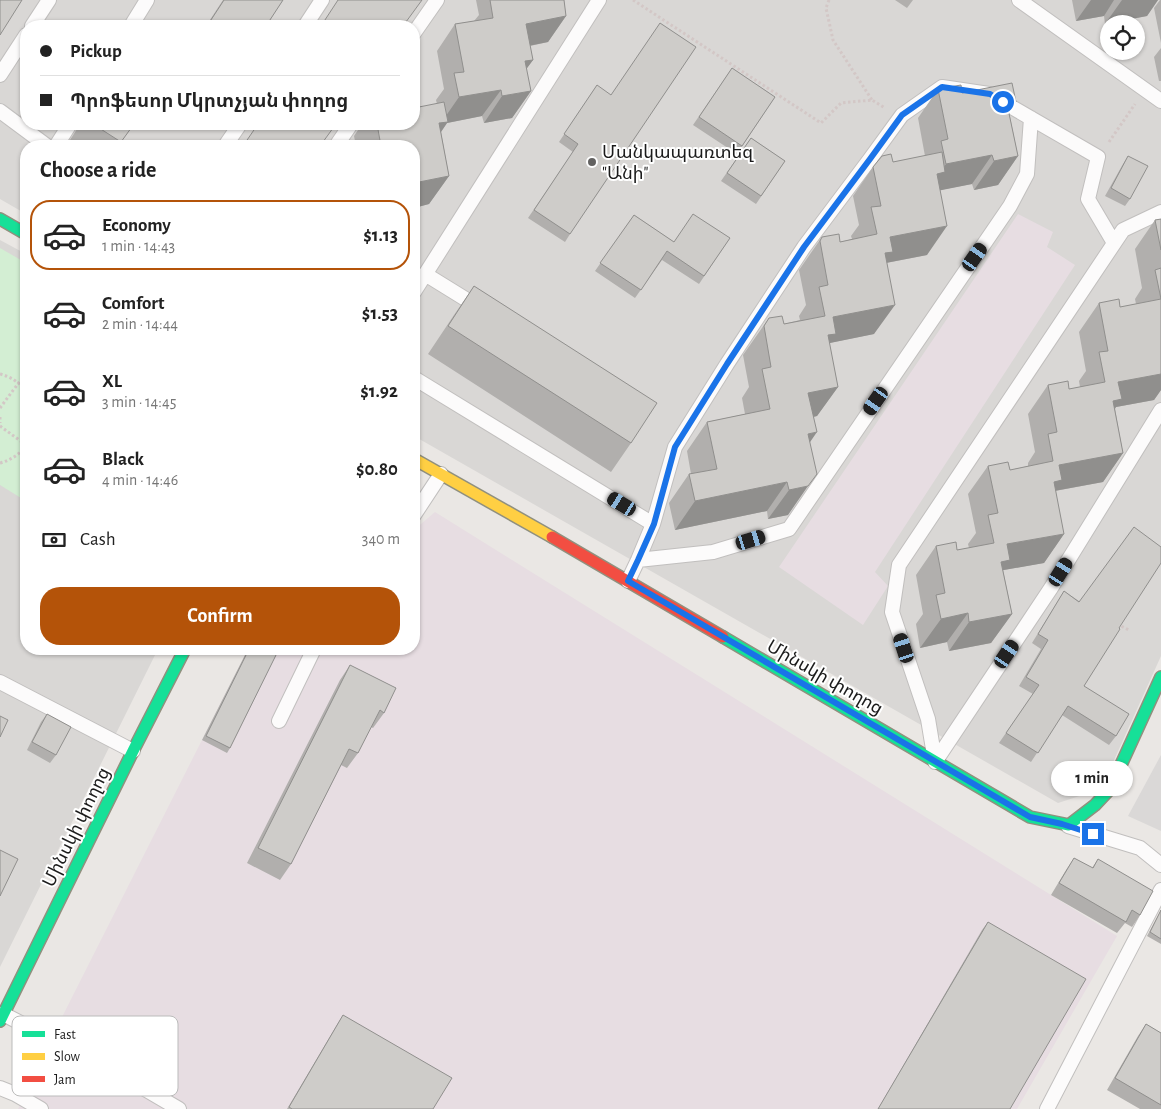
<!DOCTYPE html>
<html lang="en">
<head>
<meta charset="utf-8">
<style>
  :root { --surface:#fff; --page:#f6f6f6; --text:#222; --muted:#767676; --line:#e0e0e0; --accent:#b45309 }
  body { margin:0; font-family:"Alegreya Sans","Noto Sans Armenian",sans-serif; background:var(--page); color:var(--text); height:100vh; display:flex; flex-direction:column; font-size:19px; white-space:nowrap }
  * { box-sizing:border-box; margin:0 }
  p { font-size:16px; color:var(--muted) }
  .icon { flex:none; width:28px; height:28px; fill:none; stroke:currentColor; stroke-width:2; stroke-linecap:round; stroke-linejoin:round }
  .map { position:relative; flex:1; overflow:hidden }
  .side { position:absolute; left:20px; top:140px; width:400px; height:515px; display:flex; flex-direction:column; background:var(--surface); border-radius:20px; box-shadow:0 1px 4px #0004 }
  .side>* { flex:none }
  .hud { position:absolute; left:20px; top:20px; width:400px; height:110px; border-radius:20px; box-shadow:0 1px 4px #0004; display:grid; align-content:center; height:110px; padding:0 20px; background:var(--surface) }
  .tools { position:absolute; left:1100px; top:15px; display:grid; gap:10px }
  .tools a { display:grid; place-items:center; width:45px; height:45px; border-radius:50%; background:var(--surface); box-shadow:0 1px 4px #0004; font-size:25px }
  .end { position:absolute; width:22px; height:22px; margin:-11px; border:6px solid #1a73e8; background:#fff; box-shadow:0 0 0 2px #fff }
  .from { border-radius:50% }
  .bubble { position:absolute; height:35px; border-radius:18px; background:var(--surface); box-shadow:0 1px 4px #0004; font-size:16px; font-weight:700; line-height:35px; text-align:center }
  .car { position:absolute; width:15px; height:30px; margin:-15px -8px; border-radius:6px; box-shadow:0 0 4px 1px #0007; background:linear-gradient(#222 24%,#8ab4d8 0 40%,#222 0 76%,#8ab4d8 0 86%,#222 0) }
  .hud b { display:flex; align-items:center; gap:18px; height:48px; font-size:19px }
  .hud b+b { border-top:1px solid var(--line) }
  .hud i { width:12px; height:12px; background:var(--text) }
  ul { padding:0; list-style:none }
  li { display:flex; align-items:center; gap:15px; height:70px; margin:0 10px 8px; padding:0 10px; border:2px solid transparent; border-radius:20px }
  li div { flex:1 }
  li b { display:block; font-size:19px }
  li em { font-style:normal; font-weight:700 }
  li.active { border-color:var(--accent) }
  li>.icon { width:45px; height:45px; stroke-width:1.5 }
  h2 { padding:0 20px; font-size:22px; line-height:60px }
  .pay { display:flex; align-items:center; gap:12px; height:55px; padding:0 20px; font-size:19px }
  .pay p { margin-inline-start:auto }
  .action { display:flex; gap:10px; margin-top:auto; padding:10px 20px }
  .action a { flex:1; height:58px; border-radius:20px; background:var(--accent); color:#fff; font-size:20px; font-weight:700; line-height:58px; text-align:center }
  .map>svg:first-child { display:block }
</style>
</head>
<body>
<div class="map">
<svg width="1161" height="1109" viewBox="0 0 1161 1109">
  <rect width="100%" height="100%" fill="#eae7e4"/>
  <!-- residential -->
  <path fill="#d9d7d5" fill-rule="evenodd" d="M0 0H1161V656L1101 789 1058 803 414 436V146H26V214L0 199ZM1109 24H1136V51H1109ZM26 26H414V124H26Z
    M0 240 26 254V649H158L0 967Z"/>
  <!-- industrial -->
  <path fill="#e7dde2" d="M1018 214 1053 232 1047 247 1075 265 875 572 888 586 863 625 779 567Z
    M435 512 1117 936 1017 1109H18L59 1023 202 740 248 649H414V530Z"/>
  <!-- park -->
  <path fill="#d3eed3" d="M0 248 26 263V492L21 498 0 485Z"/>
  <!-- parking -->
  <path fill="#dad8d7" d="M1161 755V831L1128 816Z"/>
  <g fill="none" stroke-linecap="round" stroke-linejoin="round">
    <defs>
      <path id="lane" d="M1019 0 1161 101
        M32 26 49 0
        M131 26 147 0
        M305 26 322 0
        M414 33 437 0
        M0 75 26 35
        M0 111 47 146
        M56 146 70 124
        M225 146 240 124
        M336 146 351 124
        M425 274 480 308
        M414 292 599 0
        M414 378 653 524
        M414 515 441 474
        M638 560 713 552 789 529 1010 206 1027 174 1031 118
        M628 581 638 560 653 524 675 447 727 364 804 247 870 159 902 115 942 87 989 94 1098 157 1088 199 1114 243
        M0 682 133 751
        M279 721 314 649
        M935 761 928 719 892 612 899 565 1123 230 1161 212
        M935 762 1051 588 1161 410
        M1068 826 1140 848 1161 865
        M3 1014 109 1068 179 1109
        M0 1088 15 1094 41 1109
        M1047 1109 1161 890"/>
      <path id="fast" d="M0 219 26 234
        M723 637 1030 817 1069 825 1095 805 1110 789 1161 677
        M0 1021 133 751 185 649"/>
      <path id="slow" d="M414 459 552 537"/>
      <path id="jam" d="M552 537 723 637"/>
    </defs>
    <!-- lane casing -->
    <use href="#lane" stroke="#c1bfbe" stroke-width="16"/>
    <!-- fast casing -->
    <use href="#fast" stroke="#90907e" stroke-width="14"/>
    <!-- slow casing -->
    <use href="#slow" stroke="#90907e" stroke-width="14"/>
    <!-- jam casing -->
    <use href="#jam" stroke="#90907e" stroke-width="14"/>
    <!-- path -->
    <path stroke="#d3c7c6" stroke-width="3" stroke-dasharray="2.5 2.5" stroke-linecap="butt" d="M633 0 821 123 841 103 872 100 885 108
      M829 0 826 8 833 40 872 100
      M1109 142 1135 104
      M0 374C11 377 19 382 26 391
      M0 408 26 373
      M0 417V423
      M0 426 26 445
      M0 463C11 460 18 455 26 447
      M1117 624 1129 630"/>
    <!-- lane -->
    <use href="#lane" stroke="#fcfbfb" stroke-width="14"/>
    <!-- fast -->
    <use href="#fast" stroke="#16e098" stroke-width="11"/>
    <!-- slow -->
    <use href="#slow" stroke="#ffcf43" stroke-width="11"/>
    <!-- jam -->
    <use href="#jam" stroke="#f24e42" stroke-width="11"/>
  </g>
  <!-- wall -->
  <path fill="#b1afad" d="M223 0H283L266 26H206Z
    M476 0H564L566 16 548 42 530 46 533 60 526 69 531 91 512 118 484 123 482 116 447 123 441 132 449 176 429 204 414 208V146H356L354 136 362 124H414L437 104 436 100 444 89 437 51 455 24 474 21 479 15Z
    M895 0H913L907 8Z
    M1072 0H1158L1147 16 1105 24 1104 16 1076 21Z
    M1160 0H1161V43L1154 8Z
    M1161 48V81H1159L1154 57Z
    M732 68 775 97 737 154 693 125Z
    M597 85 570 234 565 242 528 218 573 152 559 142Z
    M938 89 1016 102 1009 112 1018 156 998 185 974 190 972 184 940 190 927 255 886 263 874 334 829 343 838 387 817 416 814 417 810 441 788 515 768 519 767 511 675 530 669 503 689 474H691L687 451 707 422 745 414 742 398 749 387 743 355 769 318 784 324 800 320 799 316 806 305 799 270 822 237 840 242 852 239 851 236 859 225 853 196 873 167 893 162 925 156 918 118Z
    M79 124H134L118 146H79L70 140 77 129Z
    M751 138 785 161 756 204 721 181Z
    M1128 156 1130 199 1125 206 1105 196 1123 164Z
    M634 215 674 242 730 238 699 284 662 260 635 298 595 271Z
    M1161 219V390L1154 400 1116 407 1115 409 1123 453 1103 482 1055 491 1064 534 1044 563 1003 570 1012 614 991 643 949 651 947 642 920 648 916 624 923 614 916 575 936 546 957 550 969 548 968 544 976 533 968 494 988 466 1010 470 1028 466V463L1035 452 1028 414 1048 385 1069 389 1080 387 1079 381 1086 371 1079 332 1099 303 1120 307 1136 304 1135 299 1142 288 1135 249 1155 220Z
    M474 286 631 443 611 472 428 354 454 315Z
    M1064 591 1119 628 1084 686 1116 736 1109 745 1062 715 1031 762 999 743 1033 694 1019 686 1041 649 1032 643Z
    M248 649H279L230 748 227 753 202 740Z
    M350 665 384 713 373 728 371 727 358 753 347 768 341 765 291 864 280 880 247 863 340 680Z
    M47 714 56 755 50 763 27 750 41 722Z
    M1074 858 1092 868 1098 859 1140 915 1132 927 1125 923 1117 933 1051 895 1066 870Z
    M1161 910V944L1147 936Z
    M988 922 1010 1109H878L982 930Z
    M343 1015 433 1109H287L338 1023Z
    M1146 1024 1161 1033V1109H1140L1107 1090 1138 1036Z"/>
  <!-- shaded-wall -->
  <path fill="#908f8d" d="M1091 0H1114L1104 16 1076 21Z
    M1122 0H1158L1147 16 1105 24Z
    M566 16 548 42 508 50 526 24Z
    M533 60 514 86 525 61Z
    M501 90 482 116 447 123 428 151 439 123H441L459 97Z
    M531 91 512 118 484 123 502 96Z
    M1016 102 995 131 1007 104Z
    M992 155 972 184 932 192 937 174 939 173 946 164Z
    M1018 156 998 185 974 190 994 161Z
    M449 176 429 204 414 208V183Z
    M947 226 927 255 870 266 890 237Z
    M895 305 874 334 830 343 816 362 833 317Z
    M1161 374V390L1154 400 1116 407 1101 428 1118 382Z
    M838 387 817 416 788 422 808 393Z
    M817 432 797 461 808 434Z
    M1123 453 1103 482 1054 491 1042 509 1059 465Z
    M787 482 767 511 675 530 695 501Z
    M808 486 788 515 768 519 789 490Z
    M1064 534 1044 563 987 573 1007 544Z
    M968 613 947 642 920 648 941 619Z
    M1012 614 991 643 949 651 969 622Z"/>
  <!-- building -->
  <path fill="#ceccc9" stroke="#908f8d" d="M0 0H22L0 35Z
    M224 0H283L266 26H207Z
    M338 0H422L403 26H321Z
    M490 0H564L566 16 526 24 533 60 525 61 531 91 502 96 501 90 459 97 454 73 464 72 455 24 493 18Z
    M660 23 696 47 570 234 534 210 578 144 564 134 597 85 611 95Z
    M732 68 775 97 742 146 699 117Z
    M1012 83 1016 102 1007 104 1018 156 994 161 992 155 946 164 941 141 948 139 938 89 961 85 962 93Z
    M444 102 448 122 439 123 449 176 414 183V146H381L377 124H414V108Z
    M93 124H134L121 142Z
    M258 124H336L320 146H243Z
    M751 138 785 161 761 196 727 173Z
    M942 152 945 172 937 174 947 226 890 237 893 252 885 253 895 305 833 317 836 334 828 335 838 387 808 393 817 432 808 434 817 474 808 486 789 490 787 482 695 501 689 474 717 469 707 422 770 409 762 369 771 367 764 326 769 318 782 316 784 324 825 316 819 287 828 285 820 241 822 237 839 234 840 242 877 234 871 207 881 206 873 167 882 156 891 154 893 162Z
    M1128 156 1148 166 1130 199 1111 188Z
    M693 214 730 238 704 276 667 251 641 290 600 263 634 215 674 242Z
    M1161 219V250L1155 220Z
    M1161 268V374L1118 382 1122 399 1113 401 1123 453 1059 465 1062 480 1054 482 1064 534 1007 544 1010 560 1001 562 1012 614 969 622 968 613 941 619 936 595 945 593 936 546 956 542 957 550 994 543 988 515 998 513 988 466 1008 462 1010 470 1053 461 1048 434 1057 432 1048 385 1068 381 1069 389 1105 382 1099 352 1108 351 1099 303 1119 299 1120 307 1161 299 1155 270Z
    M474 286 657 403 631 443 448 326Z
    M1134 527 1161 547V563L1119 628 1120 629 1084 686 1129 714 1116 736 1068 706 1038 753 1006 733 1039 685 1026 677 1048 640 1038 634 1064 591 1079 602Z
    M414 597 419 602 414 609Z
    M249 649H279L230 748 206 736Z
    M350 665 396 688 384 713 380 710 358 753 349 749 291 864 258 848Z
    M47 714 71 727 56 755 32 742Z
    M0 716 8 720 0 737Z
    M0 850 18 859 0 896Z
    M1074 858 1093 868 1098 859 1153 891 1140 915 1132 910 1126 922 1059 883Z
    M1161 910V939L1150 932Z
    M988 922 1086 979 1010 1109H878Z
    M343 1015 452 1078 433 1109H292L289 1107Z
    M1146 1024 1161 1033V1105L1115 1078Z"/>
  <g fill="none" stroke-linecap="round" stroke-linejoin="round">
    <!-- route -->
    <path stroke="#1a73e8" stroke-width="6" d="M1003 102 990 94 942 87 902 115 870 159 804 247 727 364 675 447 654 524 638 560 628 581 1030 817 1062 824 1093 834"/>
  </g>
  <!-- markers -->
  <circle fill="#636261" stroke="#fff" stroke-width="2" cx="592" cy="162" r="5"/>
  <g text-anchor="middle" stroke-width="4" stroke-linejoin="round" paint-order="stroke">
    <!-- poi labels -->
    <g font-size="18" fill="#1b1b1b" stroke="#fff" text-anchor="start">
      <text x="602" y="158">Մանկապառտեզ<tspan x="602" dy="21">"Անի"</tspan></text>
    </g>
    <!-- street labels -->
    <g font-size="18" fill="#1b1b1b" stroke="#fff">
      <text transform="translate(825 677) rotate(30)" y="6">Մինսկի փողոց</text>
      <text transform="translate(76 827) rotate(-64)" y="6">Մինսկի փողոց</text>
    </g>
  </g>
  <!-- legend -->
  <rect x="12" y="1016" width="166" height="80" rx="8" fill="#fff" stroke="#bbb" stroke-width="1"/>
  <rect x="22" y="1031" width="23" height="6" fill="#16e098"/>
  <rect x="22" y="1053" width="23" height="7" fill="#ffcf43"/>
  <rect x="22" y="1076" width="23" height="6" fill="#f24e42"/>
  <g font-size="14" fill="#1b1b1b">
    <text x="54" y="1039">Fast</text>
    <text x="54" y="1061">Slow</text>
    <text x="54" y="1084">Jam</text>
  </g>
</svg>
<div class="tools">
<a><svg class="icon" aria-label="locate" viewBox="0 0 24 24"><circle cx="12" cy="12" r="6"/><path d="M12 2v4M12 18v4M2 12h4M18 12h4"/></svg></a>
</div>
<i class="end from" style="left:1003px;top:102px"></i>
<i class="end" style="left:1093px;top:834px"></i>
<div class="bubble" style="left:1051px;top:761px;width:82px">1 min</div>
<i class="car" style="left:975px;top:257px;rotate:35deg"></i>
<i class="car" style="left:876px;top:401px;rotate:215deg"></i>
<i class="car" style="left:622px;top:504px;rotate:301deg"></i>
<i class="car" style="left:751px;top:540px;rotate:73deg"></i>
<i class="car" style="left:1061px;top:572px;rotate:32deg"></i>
<i class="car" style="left:904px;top:648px;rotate:342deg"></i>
<i class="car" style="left:1007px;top:654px;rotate:34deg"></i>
<div class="hud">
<b><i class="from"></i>Pickup</b>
<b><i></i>Պրոֆեսոր Մկրտչյան փողոց</b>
</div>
<section class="side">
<h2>Choose a ride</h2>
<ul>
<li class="active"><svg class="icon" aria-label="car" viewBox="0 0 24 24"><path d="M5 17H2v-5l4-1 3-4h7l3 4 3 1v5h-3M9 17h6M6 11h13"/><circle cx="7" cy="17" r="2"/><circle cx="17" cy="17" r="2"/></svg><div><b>Economy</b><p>1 min · 14:43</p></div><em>$1.13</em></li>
<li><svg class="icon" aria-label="car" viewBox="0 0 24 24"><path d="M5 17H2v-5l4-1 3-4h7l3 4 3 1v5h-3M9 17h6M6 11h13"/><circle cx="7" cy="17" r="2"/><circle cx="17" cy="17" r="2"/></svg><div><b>Comfort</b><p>2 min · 14:44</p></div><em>$1.53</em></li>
<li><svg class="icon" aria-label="car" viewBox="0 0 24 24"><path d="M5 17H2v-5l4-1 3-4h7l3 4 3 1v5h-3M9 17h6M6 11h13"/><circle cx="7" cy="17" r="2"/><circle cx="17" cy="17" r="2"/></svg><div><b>XL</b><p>3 min · 14:45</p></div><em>$1.92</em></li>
<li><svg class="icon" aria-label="car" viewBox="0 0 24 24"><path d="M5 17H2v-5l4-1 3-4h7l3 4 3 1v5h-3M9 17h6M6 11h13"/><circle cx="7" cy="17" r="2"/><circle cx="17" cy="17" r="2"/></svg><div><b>Black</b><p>4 min · 14:46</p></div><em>$0.80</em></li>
</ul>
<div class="pay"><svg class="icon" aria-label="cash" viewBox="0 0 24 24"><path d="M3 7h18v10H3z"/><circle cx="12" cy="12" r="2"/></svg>Cash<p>340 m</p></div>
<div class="action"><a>Confirm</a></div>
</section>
</div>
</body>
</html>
